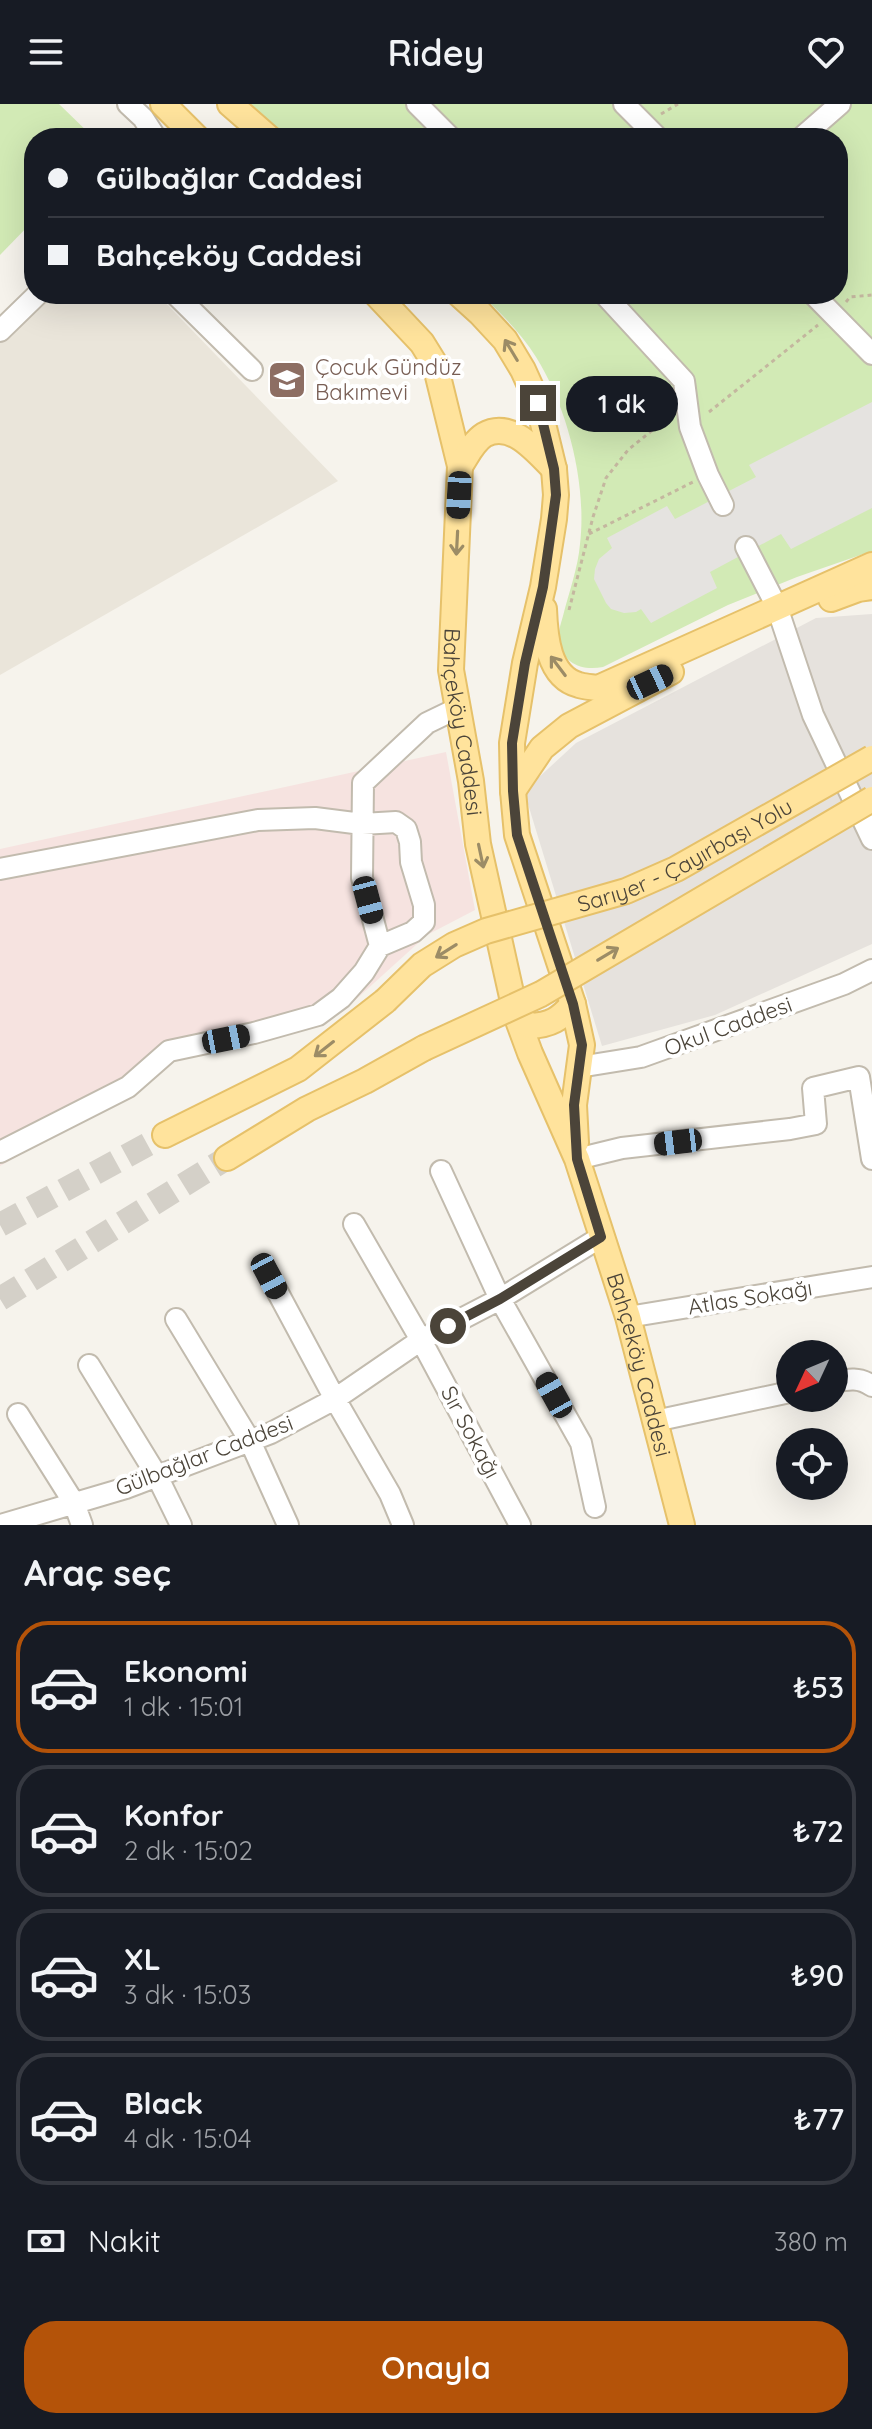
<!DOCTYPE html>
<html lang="tr">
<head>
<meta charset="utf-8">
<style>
  :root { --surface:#171b24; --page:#20242c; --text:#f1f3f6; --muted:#9ea1a6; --line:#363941; --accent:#b45309 }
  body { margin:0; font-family:Quicksand,sans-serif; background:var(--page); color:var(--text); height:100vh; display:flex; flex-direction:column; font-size:30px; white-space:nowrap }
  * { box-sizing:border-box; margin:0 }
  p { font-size:26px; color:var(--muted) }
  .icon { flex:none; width:44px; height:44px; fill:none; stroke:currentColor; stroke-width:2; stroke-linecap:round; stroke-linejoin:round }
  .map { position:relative; height:1421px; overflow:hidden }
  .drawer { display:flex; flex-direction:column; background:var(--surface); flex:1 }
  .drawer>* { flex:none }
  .guide { position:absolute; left:24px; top:24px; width:824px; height:176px; border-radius:32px; box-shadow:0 8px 32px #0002; display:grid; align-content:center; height:176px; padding:0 24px; background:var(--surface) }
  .needle { width:52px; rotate:226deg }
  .buttons { position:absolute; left:776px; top:1236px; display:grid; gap:16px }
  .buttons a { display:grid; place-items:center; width:72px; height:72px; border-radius:50%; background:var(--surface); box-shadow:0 8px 32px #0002; font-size:40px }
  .end { position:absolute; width:36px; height:36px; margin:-18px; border:10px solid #4b4439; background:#fff; box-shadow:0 0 0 4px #fff }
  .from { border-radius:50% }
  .bubble { position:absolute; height:56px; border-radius:28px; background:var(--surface); box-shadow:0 8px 32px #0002; font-size:26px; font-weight:600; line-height:56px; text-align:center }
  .car { position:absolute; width:24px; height:48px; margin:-24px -12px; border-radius:10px; box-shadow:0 0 6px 2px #0007; background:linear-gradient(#222 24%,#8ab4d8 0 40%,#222 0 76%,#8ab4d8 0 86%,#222 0) }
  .guide b { display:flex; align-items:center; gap:28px; height:76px; font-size:30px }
  .guide b+b { border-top:2px solid var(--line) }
  .guide i { width:20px; height:20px; background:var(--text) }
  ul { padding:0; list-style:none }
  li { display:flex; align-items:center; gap:24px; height:132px; margin:0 16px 12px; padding:0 8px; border:4px solid var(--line); border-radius:32px }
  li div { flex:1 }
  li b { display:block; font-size:30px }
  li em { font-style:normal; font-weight:600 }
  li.current { border-color:var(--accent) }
  li>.icon { width:72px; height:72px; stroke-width:1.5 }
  h2 { padding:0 24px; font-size:36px; line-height:96px }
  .pay { display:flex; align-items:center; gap:20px; height:88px; padding:0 24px; font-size:30px }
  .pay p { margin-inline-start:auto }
  .primary-button { display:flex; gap:16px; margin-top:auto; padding:16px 24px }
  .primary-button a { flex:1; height:92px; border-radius:32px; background:var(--accent); color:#fff; font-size:32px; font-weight:600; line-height:92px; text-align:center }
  header { display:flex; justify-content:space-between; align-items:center; height:104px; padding:0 24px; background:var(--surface); font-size:36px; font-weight:600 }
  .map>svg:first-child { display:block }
</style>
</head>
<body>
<header><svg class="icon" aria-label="menu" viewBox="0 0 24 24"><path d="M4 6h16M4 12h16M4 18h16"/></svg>Ridey<svg class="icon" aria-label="heart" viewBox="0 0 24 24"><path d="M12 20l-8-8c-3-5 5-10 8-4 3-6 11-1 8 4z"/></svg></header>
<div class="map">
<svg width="872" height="1421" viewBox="0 0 872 1421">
  <rect width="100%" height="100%" fill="#f6f3ec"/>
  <!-- residential -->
  <path fill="#eae5da" d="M38 190H157L338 377 0 571V227Z"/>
  <!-- industrial -->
  <path fill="#e6e2dd" d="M872 510V840L715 911 602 942 524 687 576 639 816 514Z"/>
  <!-- medical -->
  <path fill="#f6e3e0" d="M446 648 475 806 427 831 352 899 195 933 133 988 0 1062V745Z"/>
  <!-- green -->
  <path fill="#d2eab5" d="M0 0H59L94 34H34V116L0 151Z
    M242 0H872V447L797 473 728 501 603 563C582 567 562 560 559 535 558 528 561 519 563 512 569 488 578 464 580 440 587 381 568 304 536 253 521 229 501 209 480 190H838V34H283Z"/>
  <!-- parking -->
  <path fill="#e5e3e0" d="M872 298V404L791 445 781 430 710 468 717 484 651 519 641 505 636 508 624 509 611 505 606 499 594 475 595 465 599 455 612 444 607 434 667 402 675 415 756 373 749 361Z"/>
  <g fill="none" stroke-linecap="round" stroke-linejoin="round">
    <!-- major-tunnel -->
    <path stroke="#d4d0c8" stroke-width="24" stroke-dasharray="24 12" stroke-linecap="butt" d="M0 1121 165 1031
      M0 1195 227 1054"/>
    <defs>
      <path id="minor" d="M128 0 143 14 156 34
        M417 0 451 34
        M624 0 658 34
        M801 34 840 0
        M175 190 252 266
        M604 190 684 277 690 323 708 371 723 401
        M813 190 872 250
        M0 227 38 190
        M746 443 777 503 813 611 872 735
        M0 765 258 716 315 714 362 720 396 718 406 725 410 738 411 758 424 801V818L413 828 380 842
        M579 963 641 953 844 880 872 866
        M0 1048 128 983 169 947 254 929 318 911 341 894 364 868 380 842 362 774 363 679 427 619 458 604
        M577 1055 622 1044 790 1025 816 1020 813 984 859 973 872 1055
        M441 1067 500 1195 581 1339 595 1403
        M354 1120 421 1236 520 1421
        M269 1172 335 1295 390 1390 403 1421
        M628 1213 872 1173
        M176 1215 250 1337 288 1421
        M89 1261 157 1372 181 1421
        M834 1278C848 1275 860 1273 872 1282
        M18 1310 74 1399 82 1421
        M655 1317 790 1288
        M1 1421 126 1384 271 1329 335 1295 421 1236 500 1195 601 1133"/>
      <g id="major">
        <path d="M163 0 197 34"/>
        <path d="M230 0 269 34"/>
        <path id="s1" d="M376 190 422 239 435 260 460 362 451 566 471 677 478 740 516 911 530 949 577 1055 628 1213 682 1421"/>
        <path d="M459 190 480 209 505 236 523 266 538 299 554 365 556 391 554 415 543 483 525 559 512 639 513 687 517 731 573 900 582 941 574 1001 576 1039"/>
        <path d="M460 362C467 352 473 338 484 331 511 315 537 348 554 365"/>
        <path d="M831 495 858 485 872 483"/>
        <path d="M544 505C545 532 548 573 579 581 585 583 592 583 598 584L872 461"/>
        <path d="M513 687 542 644 569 622 671 568"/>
        <path d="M516 911 530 922C551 921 560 915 573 900"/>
        <path d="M165 1031 298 965 385 897"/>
        <path d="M227 1054 307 1005 365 977 424 944"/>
      </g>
    </defs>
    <!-- minor casing -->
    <use href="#minor" stroke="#c2bbae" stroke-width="24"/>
    <!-- major casing -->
    <use href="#major" stroke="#e6c16a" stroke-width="28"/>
    <!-- path -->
    <path stroke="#c4b79f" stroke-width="3" stroke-dasharray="4 4" stroke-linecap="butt" d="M661 10 678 0
      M846 198 850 193 872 191
      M709 308 818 221
      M589 430 693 378
      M569 506 593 413 606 374 628 346 671 311"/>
    <!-- minor -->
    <use href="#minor" stroke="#fff" stroke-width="20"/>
    <!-- major -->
    <use href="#major" stroke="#ffe39c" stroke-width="24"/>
    <defs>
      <g id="major-bridge">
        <path id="s2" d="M385 897 422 861 454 841 486 827 626 787 676 765 872 654"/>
        <path d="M424 944 541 890 872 695"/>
      </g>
    </defs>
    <!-- major-bridge casing -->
    <use href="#major-bridge" stroke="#e6c16a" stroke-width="28" stroke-linecap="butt"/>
    <!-- major-bridge -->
    <use href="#major-bridge" stroke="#ffe39c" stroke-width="24"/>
  </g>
  <!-- one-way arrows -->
  <defs><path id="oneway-shaft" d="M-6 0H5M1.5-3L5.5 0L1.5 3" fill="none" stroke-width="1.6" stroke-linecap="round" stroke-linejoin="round" transform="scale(2)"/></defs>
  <g stroke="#9c8c66">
    <use href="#oneway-shaft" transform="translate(511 246) rotate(-121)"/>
    <use href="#oneway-shaft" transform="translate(457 439) rotate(93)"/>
    <use href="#oneway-shaft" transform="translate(558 562) rotate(-127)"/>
    <use href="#oneway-shaft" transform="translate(481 752) rotate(78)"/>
    <use href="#oneway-shaft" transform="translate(446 847) rotate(148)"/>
    <use href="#oneway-shaft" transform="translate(608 850) rotate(-31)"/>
    <use href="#oneway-shaft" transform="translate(324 945) rotate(142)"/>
  </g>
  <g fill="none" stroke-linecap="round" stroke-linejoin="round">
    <!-- route -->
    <path stroke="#4b4439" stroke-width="10" d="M448 1222 500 1195 601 1133 577 1055 574 1001 582 941 573 900 517 731 513 687 512 639 525 559 543 483 556 391 554 365 538 299"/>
  </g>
  <!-- icons -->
  <defs>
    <symbol id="school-square" viewBox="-11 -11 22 22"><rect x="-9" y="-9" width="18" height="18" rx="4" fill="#8d6e63" stroke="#fff"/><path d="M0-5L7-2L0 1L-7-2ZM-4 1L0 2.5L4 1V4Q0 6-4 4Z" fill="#fff"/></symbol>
  </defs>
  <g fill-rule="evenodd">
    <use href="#school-square" x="265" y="254" width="44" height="44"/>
  </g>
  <g text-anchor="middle" stroke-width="8" stroke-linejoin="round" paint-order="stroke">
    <!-- education labels -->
    <g font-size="22" fill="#785e54" stroke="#fff" text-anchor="start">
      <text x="315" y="271">Çocuk Gündüz<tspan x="315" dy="25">Bakımevi</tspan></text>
    </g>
    <!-- street labels -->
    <g font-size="22" fill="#4b4439" stroke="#fff">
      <text dy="8" stroke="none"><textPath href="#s1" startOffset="454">Bahçeköy Caddesi</textPath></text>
      <text dy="8" stroke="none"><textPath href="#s2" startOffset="338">Sarıyer - Çayırbaşı Yolu</textPath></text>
      <text transform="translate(728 922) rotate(-20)" y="8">Okul Caddesi</text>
      <text transform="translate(750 1193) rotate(-9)" y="8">Atlas Sokağı</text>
      <text dy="8" stroke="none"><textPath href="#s1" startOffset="1124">Bahçeköy Caddesi</textPath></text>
      <text transform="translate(471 1328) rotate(62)" y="8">Sır Sokağı</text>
      <text transform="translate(204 1351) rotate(-21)" y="8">Gülbağlar Caddesi</text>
    </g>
  </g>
</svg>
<div class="buttons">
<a><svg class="needle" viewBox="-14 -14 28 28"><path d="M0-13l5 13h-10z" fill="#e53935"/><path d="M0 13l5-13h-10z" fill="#9ea1a6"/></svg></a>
<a><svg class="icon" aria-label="locate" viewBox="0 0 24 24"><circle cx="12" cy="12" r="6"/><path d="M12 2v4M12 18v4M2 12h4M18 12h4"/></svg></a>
</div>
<i class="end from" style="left:448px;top:1222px"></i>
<i class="end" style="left:538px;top:299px"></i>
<div class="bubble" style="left:566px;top:272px;width:112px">1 dk</div>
<i class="car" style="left:459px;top:391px;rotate:183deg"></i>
<i class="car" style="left:650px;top:578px;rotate:65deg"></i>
<i class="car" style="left:368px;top:796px;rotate:165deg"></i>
<i class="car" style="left:226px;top:935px;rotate:79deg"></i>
<i class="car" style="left:678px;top:1038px;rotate:263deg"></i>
<i class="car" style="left:269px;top:1172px;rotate:152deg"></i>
<i class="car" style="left:554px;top:1291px;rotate:331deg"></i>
<div class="guide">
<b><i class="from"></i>Gülbağlar Caddesi</b>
<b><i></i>Bahçeköy Caddesi</b>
</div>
</div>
<section class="drawer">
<h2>Araç seç</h2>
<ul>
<li class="current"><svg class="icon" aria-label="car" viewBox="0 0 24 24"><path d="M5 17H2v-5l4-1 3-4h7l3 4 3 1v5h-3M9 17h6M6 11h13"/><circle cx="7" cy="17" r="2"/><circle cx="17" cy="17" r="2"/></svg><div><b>Ekonomi</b><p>1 dk · 15:01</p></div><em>₺53</em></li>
<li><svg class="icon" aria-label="car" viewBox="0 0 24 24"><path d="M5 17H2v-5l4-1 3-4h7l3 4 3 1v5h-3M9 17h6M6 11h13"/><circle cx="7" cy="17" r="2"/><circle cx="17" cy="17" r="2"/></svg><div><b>Konfor</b><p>2 dk · 15:02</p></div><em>₺72</em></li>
<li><svg class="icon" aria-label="car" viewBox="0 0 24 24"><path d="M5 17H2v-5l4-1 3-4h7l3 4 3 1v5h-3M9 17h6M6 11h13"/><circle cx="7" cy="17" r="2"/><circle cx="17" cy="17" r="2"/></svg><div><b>XL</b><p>3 dk · 15:03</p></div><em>₺90</em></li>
<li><svg class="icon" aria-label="car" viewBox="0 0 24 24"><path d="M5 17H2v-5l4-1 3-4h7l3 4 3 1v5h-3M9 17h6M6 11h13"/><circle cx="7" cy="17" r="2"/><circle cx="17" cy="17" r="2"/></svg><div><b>Black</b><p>4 dk · 15:04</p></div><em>₺77</em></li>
</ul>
<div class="pay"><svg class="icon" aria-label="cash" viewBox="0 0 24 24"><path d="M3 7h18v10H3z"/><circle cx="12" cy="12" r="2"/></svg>Nakit<p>380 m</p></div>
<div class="primary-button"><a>Onayla</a></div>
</section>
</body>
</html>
